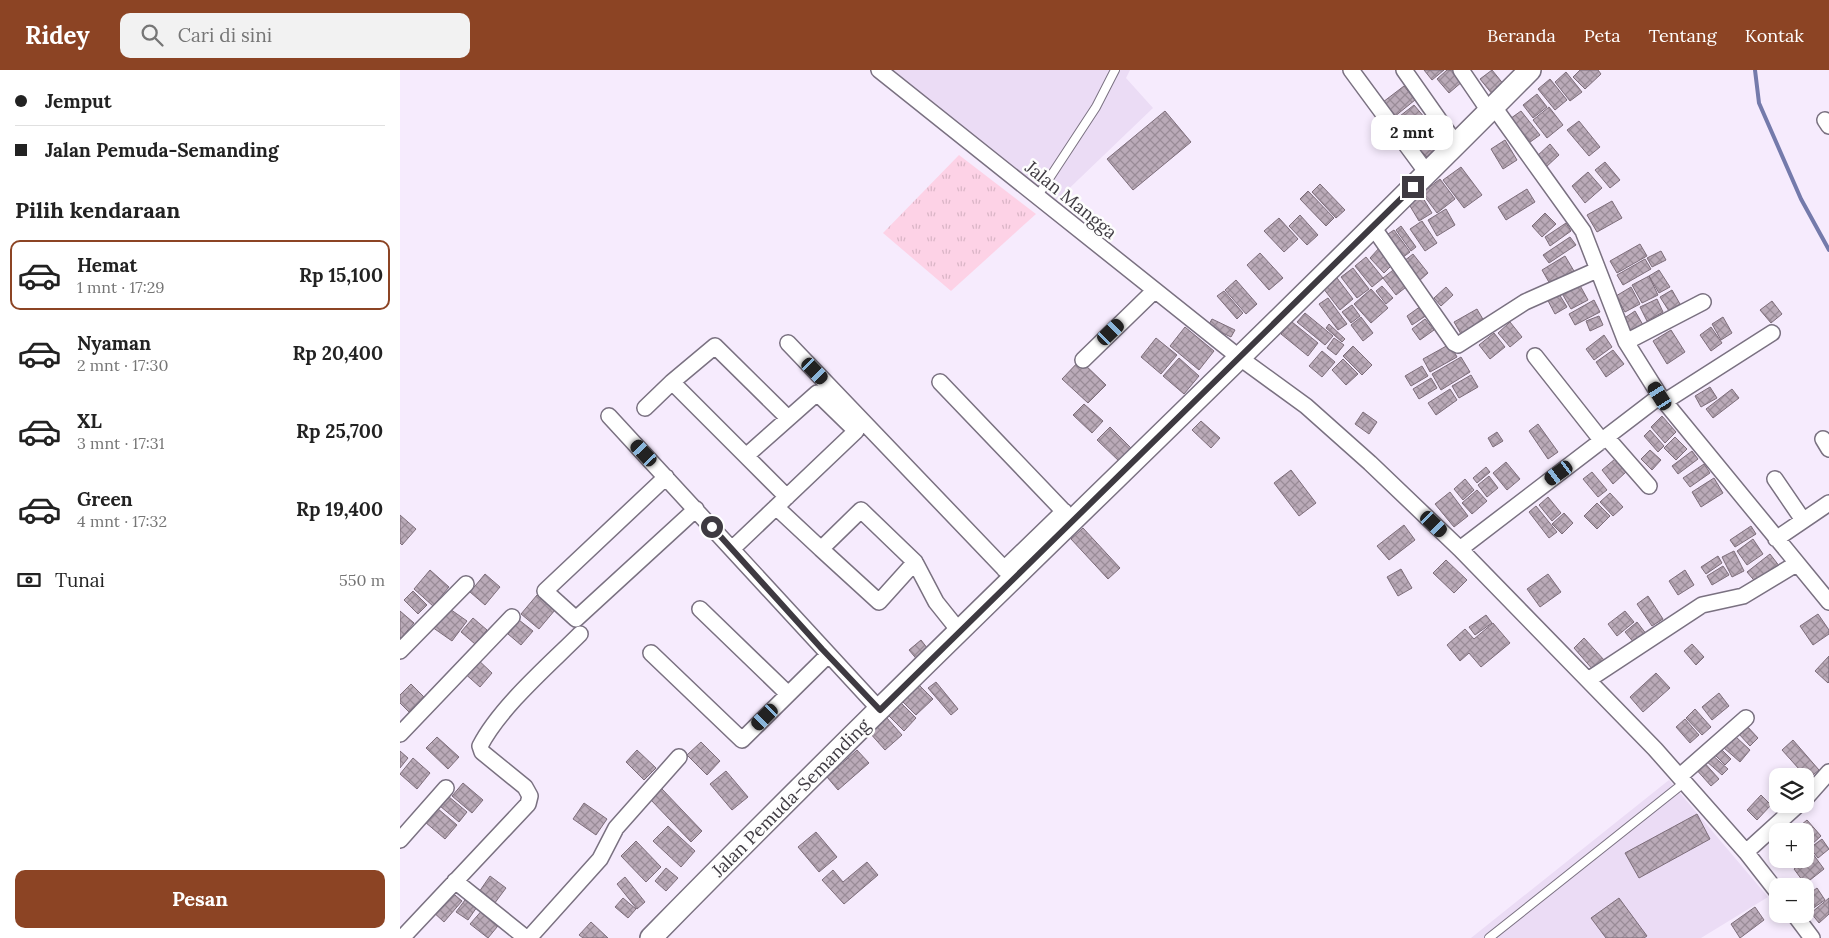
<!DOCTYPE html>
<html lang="id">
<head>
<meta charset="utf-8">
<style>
  :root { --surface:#fff; --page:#f2f2f2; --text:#222; --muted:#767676; --line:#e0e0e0; --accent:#8c4424 }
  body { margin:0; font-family:Lora,serif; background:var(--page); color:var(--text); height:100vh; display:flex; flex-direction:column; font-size:19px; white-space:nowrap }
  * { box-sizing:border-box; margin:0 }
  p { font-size:16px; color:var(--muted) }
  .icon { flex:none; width:28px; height:28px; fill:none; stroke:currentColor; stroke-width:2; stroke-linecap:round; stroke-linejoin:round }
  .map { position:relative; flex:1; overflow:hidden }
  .details { display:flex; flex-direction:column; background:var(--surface); width:400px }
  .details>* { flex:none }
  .guide { display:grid; align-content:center; height:110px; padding:0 15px; background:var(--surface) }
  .tools { position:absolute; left:1369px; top:698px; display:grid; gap:10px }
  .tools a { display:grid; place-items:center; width:45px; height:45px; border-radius:10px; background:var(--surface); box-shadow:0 2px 8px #0003; font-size:25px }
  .end { position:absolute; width:22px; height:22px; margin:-11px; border:6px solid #3e3a41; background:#fff; box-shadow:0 0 0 2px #fff }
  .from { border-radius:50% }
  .bubble { position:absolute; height:35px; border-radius:10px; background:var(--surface); box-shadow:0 2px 8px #0003; font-size:16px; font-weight:700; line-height:35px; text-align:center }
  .car { position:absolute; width:15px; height:30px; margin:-15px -8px; border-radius:6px; box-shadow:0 0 4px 1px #0007; background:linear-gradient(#222 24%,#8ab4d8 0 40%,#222 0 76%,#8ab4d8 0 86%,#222 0) }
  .guide b { display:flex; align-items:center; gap:18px; height:48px; font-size:19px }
  .guide b+b { border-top:1px solid var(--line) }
  .guide i { width:12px; height:12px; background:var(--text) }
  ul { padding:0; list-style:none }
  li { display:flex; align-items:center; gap:15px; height:70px; margin:0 10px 8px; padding:0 5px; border:2px solid transparent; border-radius:10px }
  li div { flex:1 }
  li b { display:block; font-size:19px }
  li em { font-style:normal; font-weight:700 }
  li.current { border-color:var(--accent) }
  li>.icon { width:45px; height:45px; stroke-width:1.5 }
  h2 { padding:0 15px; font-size:22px; line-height:60px }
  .pay { display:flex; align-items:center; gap:12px; height:55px; padding:0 15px; font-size:19px }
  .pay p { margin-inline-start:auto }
  .action { display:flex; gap:10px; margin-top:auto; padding:10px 15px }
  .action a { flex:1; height:58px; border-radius:10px; background:var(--accent); color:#fff; font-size:20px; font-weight:700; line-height:58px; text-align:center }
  header { display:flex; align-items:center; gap:30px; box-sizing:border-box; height:70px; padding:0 25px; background:var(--accent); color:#fff }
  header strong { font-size:24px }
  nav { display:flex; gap:28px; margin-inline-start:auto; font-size:18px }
  .search { width:350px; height:45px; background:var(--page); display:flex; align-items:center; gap:12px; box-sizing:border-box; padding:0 18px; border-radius:10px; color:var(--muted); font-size:19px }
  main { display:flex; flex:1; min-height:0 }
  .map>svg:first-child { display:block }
</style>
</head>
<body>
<header>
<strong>Ridey</strong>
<div class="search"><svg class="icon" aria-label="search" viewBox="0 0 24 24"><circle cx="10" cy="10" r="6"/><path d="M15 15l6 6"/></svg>Cari di sini</div>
<nav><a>Beranda</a><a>Peta</a><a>Tentang</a><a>Kontak</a></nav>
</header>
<main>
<section class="details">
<div class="guide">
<b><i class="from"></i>Jemput</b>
<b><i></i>Jalan Pemuda-Semanding</b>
</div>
<h2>Pilih kendaraan</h2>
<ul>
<li class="current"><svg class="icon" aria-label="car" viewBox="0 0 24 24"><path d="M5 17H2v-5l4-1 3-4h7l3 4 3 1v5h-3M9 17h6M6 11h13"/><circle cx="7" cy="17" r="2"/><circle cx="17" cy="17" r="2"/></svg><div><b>Hemat</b><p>1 mnt · 17:29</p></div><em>Rp 15,100</em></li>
<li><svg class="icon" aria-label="car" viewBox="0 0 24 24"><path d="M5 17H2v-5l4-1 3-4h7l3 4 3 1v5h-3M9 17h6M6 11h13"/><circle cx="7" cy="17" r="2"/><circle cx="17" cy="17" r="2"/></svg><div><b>Nyaman</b><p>2 mnt · 17:30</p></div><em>Rp 20,400</em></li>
<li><svg class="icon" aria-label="car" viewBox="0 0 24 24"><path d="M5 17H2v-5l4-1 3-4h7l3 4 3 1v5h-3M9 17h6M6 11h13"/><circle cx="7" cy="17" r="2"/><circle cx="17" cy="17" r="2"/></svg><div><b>XL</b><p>3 mnt · 17:31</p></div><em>Rp 25,700</em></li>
<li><svg class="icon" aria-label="car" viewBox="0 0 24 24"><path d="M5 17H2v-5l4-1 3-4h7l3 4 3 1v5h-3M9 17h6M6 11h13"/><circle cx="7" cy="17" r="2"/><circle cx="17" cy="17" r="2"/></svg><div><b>Green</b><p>4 mnt · 17:32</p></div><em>Rp 19,400</em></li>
</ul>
<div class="pay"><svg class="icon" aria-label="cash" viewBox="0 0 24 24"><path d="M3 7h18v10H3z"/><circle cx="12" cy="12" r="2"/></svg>Tunai<p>550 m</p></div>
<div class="action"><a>Pesan</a></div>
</section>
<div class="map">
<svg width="1429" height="868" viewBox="0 0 1429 868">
  <defs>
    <pattern id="grass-tufts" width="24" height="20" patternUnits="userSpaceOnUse" patternTransform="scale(1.25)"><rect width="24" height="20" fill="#fdd2e6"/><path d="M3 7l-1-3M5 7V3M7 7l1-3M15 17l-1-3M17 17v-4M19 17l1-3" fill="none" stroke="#dab5c6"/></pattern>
    <pattern id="building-cross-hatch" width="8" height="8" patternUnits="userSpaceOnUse" patternTransform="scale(1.25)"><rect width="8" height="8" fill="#baaab8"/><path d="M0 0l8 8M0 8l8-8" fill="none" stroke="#998b97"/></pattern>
  </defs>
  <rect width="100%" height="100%" fill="#f6ebfd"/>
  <!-- built -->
  <path fill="#ebdcf5" d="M490 0H730L726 8 753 38 655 132Z
    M1269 710 1368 827 1301 868H1071Z"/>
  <!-- grass -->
  <path fill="url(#grass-tufts)" d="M559 85 636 144 551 221 483 163Z"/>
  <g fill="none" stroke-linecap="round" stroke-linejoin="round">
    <!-- stream -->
    <path stroke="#747aab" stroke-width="4" d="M1355 0 1359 33 1401 129 1429 180"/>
  </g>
  <!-- building -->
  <path fill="url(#building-cross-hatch)" stroke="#7d6d7a" d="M1024 0H1044L1032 10Z
    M1047 0H1054L1063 11 1049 23 1037 9Z
    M1092 0 1105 16 1093 25 1080 9Z
    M1180 0H1198L1201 4 1185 19 1173 7Z
    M1166 2 1182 22 1170 31 1155 12Z
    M1150 9 1167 30 1155 40 1138 19Z
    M1004 16 1015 30 994 47 983 32Z
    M1137 24 1147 37 1133 48 1123 35Z
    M1014 35 1025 48 1011 60 1000 46Z
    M1149 37 1163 55 1147 68 1133 50Z
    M765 41 791 72 733 120 707 89Z
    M1121 41 1140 65 1126 75 1107 51Z
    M1025 50 1032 57 1021 69 1014 62Z
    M1179 51 1200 77 1189 86 1167 60Z
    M1032 60 1043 70 1027 87 1017 77Z
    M1105 70 1117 90 1103 99 1091 79Z
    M1150 74 1159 85 1145 98 1136 87Z
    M1205 92 1220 110 1210 118 1195 100Z
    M1061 97 1082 125 1064 138 1043 110Z
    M1188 102 1202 118 1185 133 1172 116Z
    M1040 109 1055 129 1037 143 1022 123Z
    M920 114 945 140 936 148 912 122Z
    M1127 119 1135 132 1106 150 1098 137Z
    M908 121 934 148 926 156 900 129Z
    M1020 123 1032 143 1019 151 1007 131Z
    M1212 131 1222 148 1197 162 1187 145Z
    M1046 139 1055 155 1037 166 1028 150Z
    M1145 143 1156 154 1142 167 1132 156Z
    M900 145 918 165 907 175 889 156Z
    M879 148 898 169 884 182 864 161Z
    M1022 151 1037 173 1025 181 1010 159Z
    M1166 153 1171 161 1150 176 1145 167Z
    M1001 156 1016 177 1011 181 996 160Z
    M994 160 1010 182 1002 188 985 166Z
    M1170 167 1176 175 1149 193 1143 185Z
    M1240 174 1247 186 1217 203 1210 191Z
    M980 177 995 192 984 203 970 188Z
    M1261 181 1266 190 1252 197 1247 188Z
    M860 183 883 208 869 220 847 195Z
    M1013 184 1028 203 1019 211 1004 191Z
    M1165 186 1174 201 1150 214 1142 200Z
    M966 187 983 208 972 217 955 196Z
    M1245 189 1251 199 1223 215 1217 205Z
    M997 197 1010 214 996 225 983 208Z
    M953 198 969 219 957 228 941 207Z
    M1259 200 1270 217 1259 223 1249 206Z
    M1249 206 1258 225 1242 233 1232 215Z
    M937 208 953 229 940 240 923 218Z
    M836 210 857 234 846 244 825 220Z
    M1177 210 1188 230 1171 239 1160 220Z
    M982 216 993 228 986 234 976 221Z
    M1046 217 1053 225 1041 236 1034 228Z
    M1231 217 1240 234 1225 242 1216 226Z
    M971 219 988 238 971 253 954 234Z
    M1156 219 1167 237 1155 244 1145 225Z
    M1272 220 1280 234 1269 241 1260 227Z
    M824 221 843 243 837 249 817 226Z
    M928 228 947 254 938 260 919 234Z
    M1257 229 1263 242 1247 251 1240 237Z
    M1194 230 1200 242 1175 255 1169 244Z
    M1372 231 1382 244 1371 253 1360 240Z
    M952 235 960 246 951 253 942 242Z
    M1021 236 1027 245 1012 255 1007 246Z
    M1077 239 1084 251 1061 264 1054 252Z
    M1235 241 1243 255 1231 263 1223 249Z
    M905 243 933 266 925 275 897 252Z
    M1199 246 1203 255 1190 261 1186 251Z
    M961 247 973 263 963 271 951 255Z
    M1323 247 1332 263 1321 270 1312 254Z
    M812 249 835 260 831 267 808 256Z
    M1025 249 1034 260 1020 270 1012 259Z
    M892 252 918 273 908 286 881 264Z
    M1110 252 1122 267 1110 277 1098 263Z
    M929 254 945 269 942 272 926 258Z
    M785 257 814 281 799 300 770 276Z
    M1311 257 1322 273 1311 281 1300 265Z
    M1271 260 1285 282 1267 294 1253 271Z
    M1094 263 1105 277 1090 289 1079 275Z
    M1204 265 1212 277 1194 290 1186 279Z
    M756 268 777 285 761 304 741 287Z
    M934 268 944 275 936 285 927 278Z
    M1050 274 1057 287 1030 302 1023 289Z
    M953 276 972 295 962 305 943 286Z
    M1213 280 1224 294 1206 307 1196 292Z
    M922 281 935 292 922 307 909 296Z
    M1061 287 1070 302 1041 320 1032 304Z
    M779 288 799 306 784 324 763 306Z
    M943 289 958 304 946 315 932 300Z
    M680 290 706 315 688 333 662 309Z
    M1022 296 1028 306 1011 316 1005 306Z
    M1071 305 1078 317 1059 328 1052 316Z
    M1031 308 1037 318 1019 329 1013 319Z
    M1310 317 1317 328 1301 337 1295 326Z
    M1050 319 1057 330 1036 345 1028 333Z
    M1332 319 1339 328 1313 348 1306 339Z
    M684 334 703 351 692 363 673 345Z
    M963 342 977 352 969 364 955 354Z
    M1262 346 1276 362 1265 373 1251 357Z
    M801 351 820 368 811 378 792 360Z
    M1138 354 1158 382 1148 389 1129 361Z
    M710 357 733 380 721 393 697 370Z
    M1250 360 1264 376 1258 382 1244 366Z
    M1097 362 1103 371 1093 377 1088 368Z
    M1275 367 1287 379 1276 390 1264 378Z
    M1250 380 1261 390 1252 400 1241 389Z
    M1292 381 1298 389 1278 404 1272 396Z
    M1215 389 1226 402 1213 414 1202 400Z
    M1106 392 1120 409 1107 420 1093 403Z
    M1304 394 1310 403 1290 417 1283 408Z
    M1086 397 1090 402 1077 413 1073 408Z
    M891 400 916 433 899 446 874 413Z
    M1192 402 1207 420 1198 427 1183 409Z
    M1089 406 1098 418 1087 427 1078 415Z
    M1314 408 1323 423 1301 437 1292 422Z
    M1065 409 1074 420 1063 430 1054 419Z
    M1077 420 1087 431 1072 444 1062 433Z
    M1050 422 1068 446 1054 457 1035 434Z
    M1210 423 1223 437 1213 446 1200 432Z
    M1148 427 1161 443 1152 451 1139 435Z
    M1197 433 1210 446 1197 459 1184 446Z
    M1136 436 1157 462 1149 468 1129 442Z
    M1164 443 1173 453 1162 464 1152 454Z
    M0 445 16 459 2 475 0 473Z
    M1004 455 1015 470 989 490 977 476Z
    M1351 456 1356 464 1335 477 1330 470Z
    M683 458 720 498 708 509 671 469Z
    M1353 469 1363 484 1347 495 1337 481Z
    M1334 481 1344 501 1332 507 1322 487Z
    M1370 484 1380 497 1358 515 1347 502Z
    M1318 486 1322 493 1306 504 1301 497Z
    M1046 490 1067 510 1054 523 1033 503Z
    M1323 496 1329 505 1312 515 1307 506Z
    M1001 499 1012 518 998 526 987 507Z
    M30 500 49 517 33 536 14 519Z
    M1285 500 1294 515 1278 525 1269 511Z
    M85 504 100 517 85 535 70 522Z
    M1148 504 1161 522 1140 537 1127 519Z
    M13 521 27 535 18 544 4 530Z
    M137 525 155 540 139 559 121 544Z
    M1248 526 1263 549 1252 556 1237 534Z
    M47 537 67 551 52 571 32 557Z
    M0 541 14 553 1 568 0 567Z
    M1225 541 1234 552 1217 566 1208 554Z
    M1418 544 1429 560V564L1413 575 1400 556Z
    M1086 545 1092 553 1075 565 1069 557Z
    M73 548 87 560 75 574 61 562Z
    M119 550 133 561 121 575 108 564Z
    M1237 552 1247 565 1235 574 1225 562Z
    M1093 553 1110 573 1081 597 1069 583 1060 591 1047 575 1065 559 1074 569Z
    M1184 568 1205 591 1194 601 1174 578Z
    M521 570 531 583 519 592 509 580Z
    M1292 574 1304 587 1296 595 1284 581Z
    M1429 586V612L1428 613 1415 601Z
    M75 587 92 603 80 617 62 601Z
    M1256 603 1270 618 1243 642 1230 627Z
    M536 612 558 639 551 645 528 618Z
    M11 614 24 627 9 642 0 633V625Z
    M519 615 533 629 516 645 503 632Z
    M1319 623 1329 636 1312 650 1302 637Z
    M501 633 516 648 504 661 488 645Z
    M1295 639 1311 657 1302 665 1286 648Z
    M486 647 502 665 485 680 469 662Z
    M1285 649 1299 665 1290 673 1276 657Z
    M1346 655 1358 668 1350 676 1338 663Z
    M1335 666 1350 680 1340 692 1324 678Z
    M37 667 59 687 48 699 26 678Z
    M1393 670 1419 700 1408 709 1382 680Z
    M301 672 320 691 307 705 287 685Z
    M1319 677 1331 689 1325 695 1313 683Z
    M237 680 256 698 244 710 226 692Z
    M457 680 469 693 438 720 427 707Z
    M0 681 8 688 0 698Z
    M1311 684 1328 699 1322 705 1305 690Z
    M13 688 30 703 17 719 0 704Z
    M1302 690 1319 709 1311 716 1294 697Z
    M326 701 348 727 332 740 310 714Z
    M63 713 83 730 72 743 52 726Z
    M262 719 302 761 291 772 251 730Z
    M1361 725 1371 735 1357 750 1347 740Z
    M48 726 67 742 59 752 40 736Z
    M184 733 207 749 196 765 173 749Z
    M37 738 57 755 45 769 25 752Z
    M1297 744 1310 769 1239 808 1225 783Z
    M1407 750 1421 766 1410 776 1405 771V761L1395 760Z
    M268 756 295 781 281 797 253 771Z
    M416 762 437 787 419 802 398 777Z
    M1422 769 1429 779 1418 788 1410 778Z
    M236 771 261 797 246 812 221 786Z
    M1413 784 1424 799 1405 814 1394 799Z
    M1382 789H1396L1387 796Z
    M467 792 478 805 444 834 422 810 433 800 443 812Z
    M266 798 278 808 266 821 255 811Z
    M90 806 106 818 94 834 79 822Z
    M225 807 245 832 237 839 217 814Z
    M1417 818 1425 830 1412 839 1405 827Z
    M49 820 62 831 44 852 31 840Z
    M68 826 79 834 68 850 56 842Z
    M223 828 236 839 228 848 215 837Z
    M1219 828 1247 866 1244 868H1206L1191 848Z
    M1429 828V844L1419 853 1411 843Z
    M85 837 102 851 88 868 70 854Z
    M1355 837 1364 850 1340 868 1331 854Z
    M191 852 208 868H183L179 865Z"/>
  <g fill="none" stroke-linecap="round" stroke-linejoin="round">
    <defs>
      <path id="service" d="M637 127 696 37 715 0
        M1089 868 1285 712"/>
      <path id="minor" d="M479 0 840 288 906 336 970 393 1060 479 1255 679 1346 782 1378 823
        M951 0 1027 103
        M1004 0 1056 74
        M1061 0 1089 41
        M1094 37 1183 161 1226 272 1260 326 1429 532
        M1425 50 1429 56
        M973 157 1054 273 1058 275 1125 232 1197 200
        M1226 272 1303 232
        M388 273 614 509
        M1135 286 1202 371
        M683 290 754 221
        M540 312 673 451
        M1264 332 1372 263
        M245 338 272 312
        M209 346 480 640
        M1207 368 1249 416
        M1423 369 1429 379
        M346 386 387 427
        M266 407 145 521 176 549 296 439
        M1375 409 1403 450
        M376 437 421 479 461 440 515 492 536 532 560 562
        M1376 469 1429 433
        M332 479 456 361 417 323 346 386 272 312 315 276 388 348
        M421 479 479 532 515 492
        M1060 479 1260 326
        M604 499 664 441
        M300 539 388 624
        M0 581 66 514
        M251 583 342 670 428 585
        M1188 610 1302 535 1343 526 1396 494
        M0 664 112 547
        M1280 706 1346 648
        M1405 729 1429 702
        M0 770 46 718
        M1346 782 1399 734
        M55 811 126 868
        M1394 844 1412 868
        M2 868 128 734 130 726 125 717 82 682 80 676C100 637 149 595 180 564
        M129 868 200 789 216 758 279 687"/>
      <path id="secondary" d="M251 868C539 574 840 293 1130 0"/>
    </defs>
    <!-- service casing -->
    <use href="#service" stroke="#7a7181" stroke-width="10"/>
    <!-- minor casing -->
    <use href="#minor" stroke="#7a7181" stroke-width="18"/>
    <!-- secondary casing -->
    <use href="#secondary" stroke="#7a7181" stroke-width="24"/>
    <!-- service -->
    <use href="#service" stroke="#fff" stroke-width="8"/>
    <!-- minor -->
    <use href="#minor" stroke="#fff" stroke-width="15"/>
    <!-- secondary -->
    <use href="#secondary" stroke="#fff" stroke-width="21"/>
  </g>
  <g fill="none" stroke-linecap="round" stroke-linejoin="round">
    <!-- route -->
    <path stroke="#3e3a41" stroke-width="6" d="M312 457 422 579 480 640 1013 117"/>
  </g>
  <g text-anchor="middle" stroke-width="5" stroke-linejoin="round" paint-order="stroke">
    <!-- street labels -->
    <g font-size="18" fill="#3e3a41" stroke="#fdfdfd">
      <text transform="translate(671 130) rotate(39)" y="6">Jalan Mangga</text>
      <text transform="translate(391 728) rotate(-45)" y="6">Jalan Pemuda-Semanding</text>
    </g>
  </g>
</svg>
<div class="tools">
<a><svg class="icon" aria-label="layers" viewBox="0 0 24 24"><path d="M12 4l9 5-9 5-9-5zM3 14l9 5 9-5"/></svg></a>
<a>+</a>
<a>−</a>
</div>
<i class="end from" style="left:312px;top:457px"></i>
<i class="end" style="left:1013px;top:117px"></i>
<div class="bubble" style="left:971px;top:45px;width:82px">2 mnt</div>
<i class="car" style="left:711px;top:262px;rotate:46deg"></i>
<i class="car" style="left:415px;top:301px;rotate:136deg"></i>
<i class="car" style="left:1260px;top:326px;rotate:328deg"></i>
<i class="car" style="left:244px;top:383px;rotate:317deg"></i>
<i class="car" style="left:1159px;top:403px;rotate:234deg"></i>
<i class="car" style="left:1034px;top:454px;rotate:134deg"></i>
<i class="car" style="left:365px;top:647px;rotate:225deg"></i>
</div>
</main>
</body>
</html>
